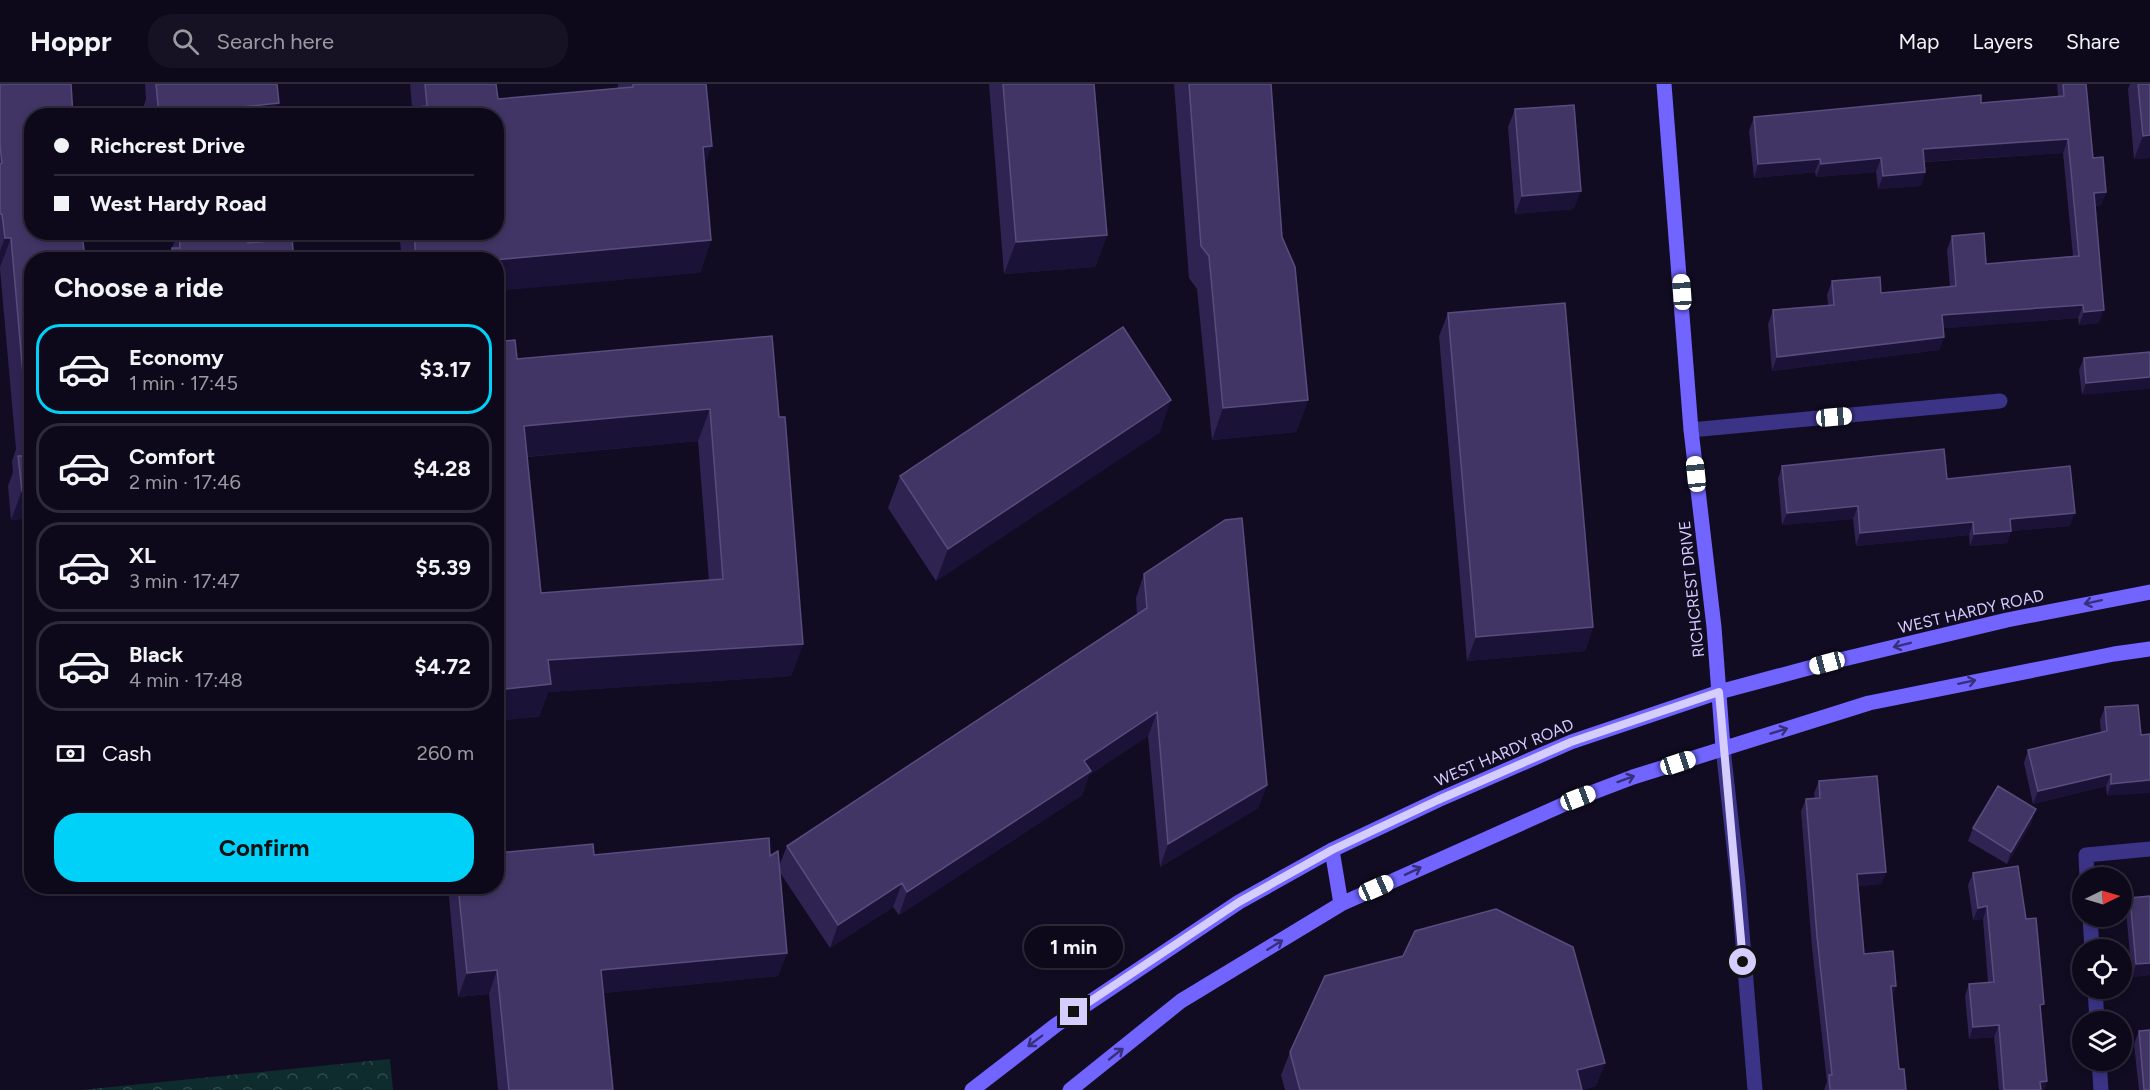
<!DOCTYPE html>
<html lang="en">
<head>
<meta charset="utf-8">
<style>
  :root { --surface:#0d091a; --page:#161223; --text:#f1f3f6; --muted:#9a9aa2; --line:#2d2a39; --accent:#00d1f8 }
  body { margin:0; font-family:Figtree,sans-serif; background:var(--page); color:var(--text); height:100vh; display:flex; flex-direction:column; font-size:22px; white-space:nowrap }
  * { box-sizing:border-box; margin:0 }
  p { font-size:20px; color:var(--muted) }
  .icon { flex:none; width:33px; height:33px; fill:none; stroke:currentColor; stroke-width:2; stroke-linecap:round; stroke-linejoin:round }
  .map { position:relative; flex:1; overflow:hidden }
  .sheet { position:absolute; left:24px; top:168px; width:480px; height:642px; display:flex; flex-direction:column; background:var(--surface); border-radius:24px; box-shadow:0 3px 9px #0003,0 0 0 2px var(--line) }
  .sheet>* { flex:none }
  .top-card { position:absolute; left:24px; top:24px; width:480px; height:132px; border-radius:24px; box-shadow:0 3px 9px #0003,0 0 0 2px var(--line); display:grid; align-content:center; height:132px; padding:0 30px; background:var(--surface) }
  .needle { width:39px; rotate:85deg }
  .fabs { position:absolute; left:2072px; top:783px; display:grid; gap:12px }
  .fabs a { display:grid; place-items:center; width:60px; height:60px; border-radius:50%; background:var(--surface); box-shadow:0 3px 9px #0003,0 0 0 2px var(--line); font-size:30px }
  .end { position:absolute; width:27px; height:27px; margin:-14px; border:8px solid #d6cdff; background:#111; box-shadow:0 0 0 3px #111 }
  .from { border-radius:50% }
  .bubble { position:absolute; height:42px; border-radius:21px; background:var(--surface); box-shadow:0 3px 9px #0003,0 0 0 2px var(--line); font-size:20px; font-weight:700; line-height:42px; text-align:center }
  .car { position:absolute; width:18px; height:36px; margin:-18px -9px; border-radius:8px; box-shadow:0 0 4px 2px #0007; background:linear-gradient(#fff 24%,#345 0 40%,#fff 0 76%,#345 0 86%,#fff 0) }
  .top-card b { display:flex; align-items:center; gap:21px; height:57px; font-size:22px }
  .top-card b+b { border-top:2px solid var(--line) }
  .top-card i { width:15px; height:15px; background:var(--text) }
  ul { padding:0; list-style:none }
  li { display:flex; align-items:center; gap:18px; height:90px; margin:0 12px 9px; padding:0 18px; border:3px solid var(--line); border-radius:24px }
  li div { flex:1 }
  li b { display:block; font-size:22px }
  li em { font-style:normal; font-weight:700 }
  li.on { border-color:var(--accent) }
  li>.icon { width:54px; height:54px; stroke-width:1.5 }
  h2 { padding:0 30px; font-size:27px; line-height:72px }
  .pay { display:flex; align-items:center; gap:15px; height:66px; padding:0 30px; font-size:22px }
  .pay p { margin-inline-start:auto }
  .button { display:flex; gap:12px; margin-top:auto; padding:12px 30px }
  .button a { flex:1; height:69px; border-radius:24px; background:var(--accent); color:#111; font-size:24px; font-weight:700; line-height:69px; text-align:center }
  header { display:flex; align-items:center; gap:36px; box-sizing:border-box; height:84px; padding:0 30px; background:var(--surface); border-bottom:2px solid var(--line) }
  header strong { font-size:28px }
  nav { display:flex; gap:33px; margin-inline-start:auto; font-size:21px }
  .search { width:420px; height:54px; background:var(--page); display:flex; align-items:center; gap:15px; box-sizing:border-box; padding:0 21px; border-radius:24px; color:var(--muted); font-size:22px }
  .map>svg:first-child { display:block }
</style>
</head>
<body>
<header>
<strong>Hoppr</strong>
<div class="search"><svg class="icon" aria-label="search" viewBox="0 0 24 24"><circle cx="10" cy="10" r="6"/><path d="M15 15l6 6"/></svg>Search here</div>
<nav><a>Map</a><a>Layers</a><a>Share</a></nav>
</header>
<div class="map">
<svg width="2150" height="1006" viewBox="0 0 2150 1006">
  <defs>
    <pattern id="forest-crowns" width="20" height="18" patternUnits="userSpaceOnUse" patternTransform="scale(1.5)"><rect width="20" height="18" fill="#0e2c2d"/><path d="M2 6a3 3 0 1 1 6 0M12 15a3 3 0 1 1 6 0" fill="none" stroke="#30494c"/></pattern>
  </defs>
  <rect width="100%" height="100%" fill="#110c22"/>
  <!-- forest -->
  <path fill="url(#forest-crowns)" d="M390 975 393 1006H82L389 975Z"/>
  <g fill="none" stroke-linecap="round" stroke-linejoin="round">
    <!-- street -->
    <path stroke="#3b3385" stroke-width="15" d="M1691 346 2000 317
      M1723 664 1738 799 1755 1006
      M2087 794 2086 771 2150 765
      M2090 832 2092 866
      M2095 904 2097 938
      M2099 976 2101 1006"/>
    <!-- secondary -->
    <path stroke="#7164ff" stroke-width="15" d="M1664 0 1691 346 1714 543 1723 664
      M1332 766 1341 820
      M972 1006 1056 941 1239 818 1332 766 1438 716 1571 658 1719 608 1827 579 2007 536 2150 508
      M1070 1006 1181 917 1341 820 1578 714 1633 693 1869 619 2114 570 2150 565"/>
  </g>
  <!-- wall -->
  <path fill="#2f2352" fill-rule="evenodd" d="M0 0 32 176V434L11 436 8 402 13 388 12 377 16 365 0 185Z
    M145 0H277L279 19 274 32H145L144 21 146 15Z
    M410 0H496L498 15 618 4V0H706L705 81 711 156 700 189 496 176H402L399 148H496V32H396L398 25 412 23Z
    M989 0H1094L1107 151 1095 183 1004 190Z
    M1174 0H1271L1282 153 1308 316 1296 348 1212 356 1197 205 1189 194Z
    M2057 0H2086L2093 74 2106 108 2101 121 2095 122 2099 239 2079 241 2078 234 1943 244 1944 253 1939 266 1772 287 1768 240 1773 226 1828 221 1827 211 1832 197 1881 209 1950 203 1947 166 1952 152 1986 180 2073 172 2063 69 1925 78V88L1921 102 1878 105 1876 88 1816 93 1815 88 1754 94 1749 47 1754 33 1981 19 2058 12Z
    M2130 0H2150V74L2134 75 2128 5Z
    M1515 25 1574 125 1515 130 1508 43Z
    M178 148H247L248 159 294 176 168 175Z
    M1448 229 1593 543 1585 567 1467 577 1439 252Z
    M2150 268 2082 311 2079 286 2084 274Z
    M517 275 779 333 803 560 791 592 548 608 539 633ZM698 357 709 497 541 509 527 373Z
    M1160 348 936 497 888 424 900 392Z
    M1782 382 1947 395 2070 442 2011 447 2007 459 1970 462 1969 451 1856 462 1853 435 1782 441 1778 395Z
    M1144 490 1267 701 1258 724 1160 783 1148 652 1089 691 1082 711 899 831 893 823 830 864 779 787 787 869 778 892 603 909 613 1006H498L489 910 458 913 448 802H496L594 771 770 772 779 782 787 762 1137 531 1136 514Z
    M2105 623 2141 651 2107 712 2106 702 2033 720 2024 679 2028 666 2101 649 2100 636Z
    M1819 697 1886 788 1881 800 1858 802 1864 870 1896 902 1892 912 1899 985 1906 1006H1824L1827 998 1812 864 1801 727 1806 715 1815 714 1814 709Z
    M2032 738 2007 780 1968 757 1973 744Z
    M1973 789 2041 929 2047 997 2044 1006H1999L1994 953 1969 955 1965 912 1969 900 1988 898 1983 835 1973 836 1968 801Z
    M2150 812V891L2132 893 2126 826 2130 814Z
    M2139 947 2150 1006H2139L2134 960Z
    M1290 968 1605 979 1596 1002 1582 1006H1285L1281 991Z"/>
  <!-- shaded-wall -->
  <path fill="#1b1237" d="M279 19 274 32H235L236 28 242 23Z
    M2150 51V74L2134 75 2143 52Z
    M2068 55 2063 69 1919 78 1923 65Z
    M712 62 700 95 703 63Z
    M1881 74 1876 88 1816 93 1821 80Z
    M1820 75 1815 88 1754 94 1758 80Z
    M1925 88 1921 102 1878 105 1883 92Z
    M1581 107 1574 125 1515 130 1522 112Z
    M2106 108 2101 121 2089 122 2094 109Z
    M1107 151 1095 183 1004 190 1016 158Z
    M5 154H11L0 183V167Z
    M711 156 700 189 496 207V176Z
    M2083 221 2078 234 1937 245 1942 231Z
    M2104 226 2099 239 2079 241 2084 228Z
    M1944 253 1939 266 1772 287 1777 273Z
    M2150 293V305L2082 311 2086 299Z
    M1171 316 1160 348 936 497 948 465Z
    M1308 316 1296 348 1212 356 1223 324Z
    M710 325 698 357 512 374 524 342Z
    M32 406V434L11 436 22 407Z
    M1858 422 1853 435 1782 441 1787 429Z
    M2075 429 2070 442 2011 447 2007 459 1970 462 1974 450 2010 435Z
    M1973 438 1969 451 1856 462 1860 449Z
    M1593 543 1585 567 1467 577 1476 553Z
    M803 560 791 592 548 608 539 633 496 637V606L548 576Z
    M1157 628 1148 652 1089 691 1082 711 899 831 907 808 1084 677Z
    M2111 690 2106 702 2033 720 2038 707Z
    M2150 696V709L2107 712 2111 700Z
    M1267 701 1258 724 1160 783 1168 760Z
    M2036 725 2032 738 2007 780 2011 768Z
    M1886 788 1881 800 1853 803 1857 790Z
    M902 799 893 823 830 864 838 841Z
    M1987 822 1983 835 1973 836 1978 824Z
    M787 869 778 892 593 910 601 886Z
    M2150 879V891L2132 893 2136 880Z
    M497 886 489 910 458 913 467 889Z
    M1891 902H1896L1891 914Z
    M1999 941 1994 953 1969 955 1973 943Z
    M1605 979 1596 1002 1582 1006 1577 986Z
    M2047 997 2044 1006H2037L2040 998Z"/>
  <!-- building -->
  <path fill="#413565" stroke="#584d7d" stroke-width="1.5" fill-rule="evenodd" d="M0 0H71L73 32H32V148H82L85 176H32V406L22 407 18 372H25L23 348 28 347 11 154H5L2 130H0V80L2 79 0 61Z
    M156 0H277L279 19 242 23V28H236L237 32H159Z
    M425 0H496L498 15 633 3V0H706L712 62 703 63 711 156 494 176H416L414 148H496V32H399L398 25 427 22Z
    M1003 0H1094L1107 151 1016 158Z
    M1189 0H1271L1282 153 1295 183 1308 316 1223 324 1209 172 1201 162Z
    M2063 0H2086L2093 74 2103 73 2106 108 2094 109 2104 226 2084 228 2083 221 1942 231 1944 253 1777 273 1773 226 1834 221 1832 197 1880 193 1881 209 1956 202 1952 152 1984 149 1986 180 2079 172 2068 55 1923 65 1925 88 1883 92 1881 74 1821 80 1820 75 1758 80 1754 33 1981 11V19L2064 12Z
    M2138 0H2150V51L2143 52Z
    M1574 21 1581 107 1522 112 1515 25Z
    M179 148H247L248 159 292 155 294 176H160L172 175V164H180Z
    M1565 219 1593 543 1476 553 1448 229Z
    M1123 243 1171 316 948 465 900 392Z
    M772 252 779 333H785L803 560 548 576 551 600 496 606V258L515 256 517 275ZM710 325 723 495 541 509 524 342Z
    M2150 268V293L2086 299 2084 274Z
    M1944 365 1947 395 2070 382 2075 429 2010 435 2011 447 1974 450 1973 438 1860 449 1858 422 1787 429 1782 382Z
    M1242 434 1267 701 1168 760 1157 628 1084 677 1091 687 907 808 902 799 838 841 787 762 1147 524 1144 490 1225 436Z
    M2138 621 2141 651 2150 650V696L2111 700V690L2038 707 2028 666 2107 647 2105 623Z
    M1877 692 1886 788 1857 790 1864 870 1893 867 1896 902H1891L1899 985H1904L1906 1006H1830L1829 991H1832L1817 852 1806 715 1820 714 1819 697Z
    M1998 702 2036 725 2011 768 1973 744Z
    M769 754 770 772 778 767 787 869 601 886 613 1006H509L497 886 467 889 458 802H496V769L593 760 594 771Z
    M2018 782 2026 835 2036 834 2044 920 2040 921 2047 997 2040 998 2041 1006H2004L1999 941 1973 943 1969 900 1994 898 1987 822 1978 824 1973 789Z
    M2150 812V879L2136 880 2130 814Z
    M1496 825 1573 863 1605 979 1577 986 1582 1006H1300L1290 968 1325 892 1403 872 1415 847Z
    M2150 946V1006H2144L2139 947Z"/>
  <!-- one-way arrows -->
  <defs><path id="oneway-shaft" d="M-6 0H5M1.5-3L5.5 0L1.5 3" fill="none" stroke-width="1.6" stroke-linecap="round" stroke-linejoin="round" transform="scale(1.5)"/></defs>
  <g stroke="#372f7a">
    <use href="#oneway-shaft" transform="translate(2093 518) rotate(168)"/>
    <use href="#oneway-shaft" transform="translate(1902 561) rotate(166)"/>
    <use href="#oneway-shaft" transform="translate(1967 598) rotate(-12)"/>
    <use href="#oneway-shaft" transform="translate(1779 647) rotate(-17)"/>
    <use href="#oneway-shaft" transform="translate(1626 695) rotate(-20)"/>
    <use href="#oneway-shaft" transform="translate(1413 787) rotate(-25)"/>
    <use href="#oneway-shaft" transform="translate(1275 861) rotate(-32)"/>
    <use href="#oneway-shaft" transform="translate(1035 957) rotate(143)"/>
    <use href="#oneway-shaft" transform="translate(1116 970) rotate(-38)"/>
  </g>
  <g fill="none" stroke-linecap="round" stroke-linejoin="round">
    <!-- route -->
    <path stroke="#d6cdff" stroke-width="8" d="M1074 928 1239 818 1332 766 1438 716 1571 658 1719 608 1743 878"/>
  </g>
  <g text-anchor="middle" stroke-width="6" stroke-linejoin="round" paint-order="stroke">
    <!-- street labels -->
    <g font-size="16" fill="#d6cdff" stroke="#110c22">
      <text transform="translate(1691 505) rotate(-96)" y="6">RICHCREST DRIVE</text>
      <text transform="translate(1971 527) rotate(-13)" y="6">WEST HARDY ROAD</text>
      <text transform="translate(1504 668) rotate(-23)" y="6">WEST HARDY ROAD</text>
    </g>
  </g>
</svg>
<div class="fabs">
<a><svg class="needle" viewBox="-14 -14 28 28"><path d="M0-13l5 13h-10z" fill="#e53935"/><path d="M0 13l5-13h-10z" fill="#9a9aa2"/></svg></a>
<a><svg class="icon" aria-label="locate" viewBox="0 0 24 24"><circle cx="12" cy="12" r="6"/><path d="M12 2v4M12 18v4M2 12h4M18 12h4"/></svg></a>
<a><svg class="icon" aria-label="layers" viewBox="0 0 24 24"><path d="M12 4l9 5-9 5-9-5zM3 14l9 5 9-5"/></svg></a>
</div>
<i class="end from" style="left:1743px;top:878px"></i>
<i class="end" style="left:1074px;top:928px"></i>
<div class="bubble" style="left:1024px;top:842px;width:99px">1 min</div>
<i class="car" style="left:1682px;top:208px;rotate:356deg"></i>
<i class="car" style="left:1834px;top:333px;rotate:85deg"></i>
<i class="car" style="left:1696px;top:390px;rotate:354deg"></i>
<i class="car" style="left:1827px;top:579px;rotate:255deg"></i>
<i class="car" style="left:1678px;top:679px;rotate:72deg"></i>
<i class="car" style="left:1578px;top:714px;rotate:69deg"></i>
<i class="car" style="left:1376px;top:804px;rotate:66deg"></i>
<div class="top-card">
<b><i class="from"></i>Richcrest Drive</b>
<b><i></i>West Hardy Road</b>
</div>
<section class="sheet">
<h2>Choose a ride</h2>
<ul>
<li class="on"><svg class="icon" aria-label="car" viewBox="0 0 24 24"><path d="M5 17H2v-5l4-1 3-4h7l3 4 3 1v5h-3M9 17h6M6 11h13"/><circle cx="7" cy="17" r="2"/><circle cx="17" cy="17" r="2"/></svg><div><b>Economy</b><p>1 min · 17:45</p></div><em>$3.17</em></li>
<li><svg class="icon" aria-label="car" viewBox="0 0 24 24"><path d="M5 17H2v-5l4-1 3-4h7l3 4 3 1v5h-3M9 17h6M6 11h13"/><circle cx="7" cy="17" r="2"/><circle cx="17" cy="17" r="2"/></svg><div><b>Comfort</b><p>2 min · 17:46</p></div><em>$4.28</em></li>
<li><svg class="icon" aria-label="car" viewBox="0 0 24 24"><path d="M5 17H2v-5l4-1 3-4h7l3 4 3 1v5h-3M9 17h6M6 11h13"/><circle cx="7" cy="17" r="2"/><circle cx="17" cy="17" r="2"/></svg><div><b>XL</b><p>3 min · 17:47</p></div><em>$5.39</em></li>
<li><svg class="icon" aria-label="car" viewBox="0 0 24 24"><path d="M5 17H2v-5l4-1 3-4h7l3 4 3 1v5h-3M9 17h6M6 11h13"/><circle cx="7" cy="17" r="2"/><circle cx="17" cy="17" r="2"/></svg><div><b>Black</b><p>4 min · 17:48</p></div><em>$4.72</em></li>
</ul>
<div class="pay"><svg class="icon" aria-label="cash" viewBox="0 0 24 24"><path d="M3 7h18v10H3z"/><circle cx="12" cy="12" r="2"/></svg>Cash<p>260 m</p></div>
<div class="button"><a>Confirm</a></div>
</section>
</div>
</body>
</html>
